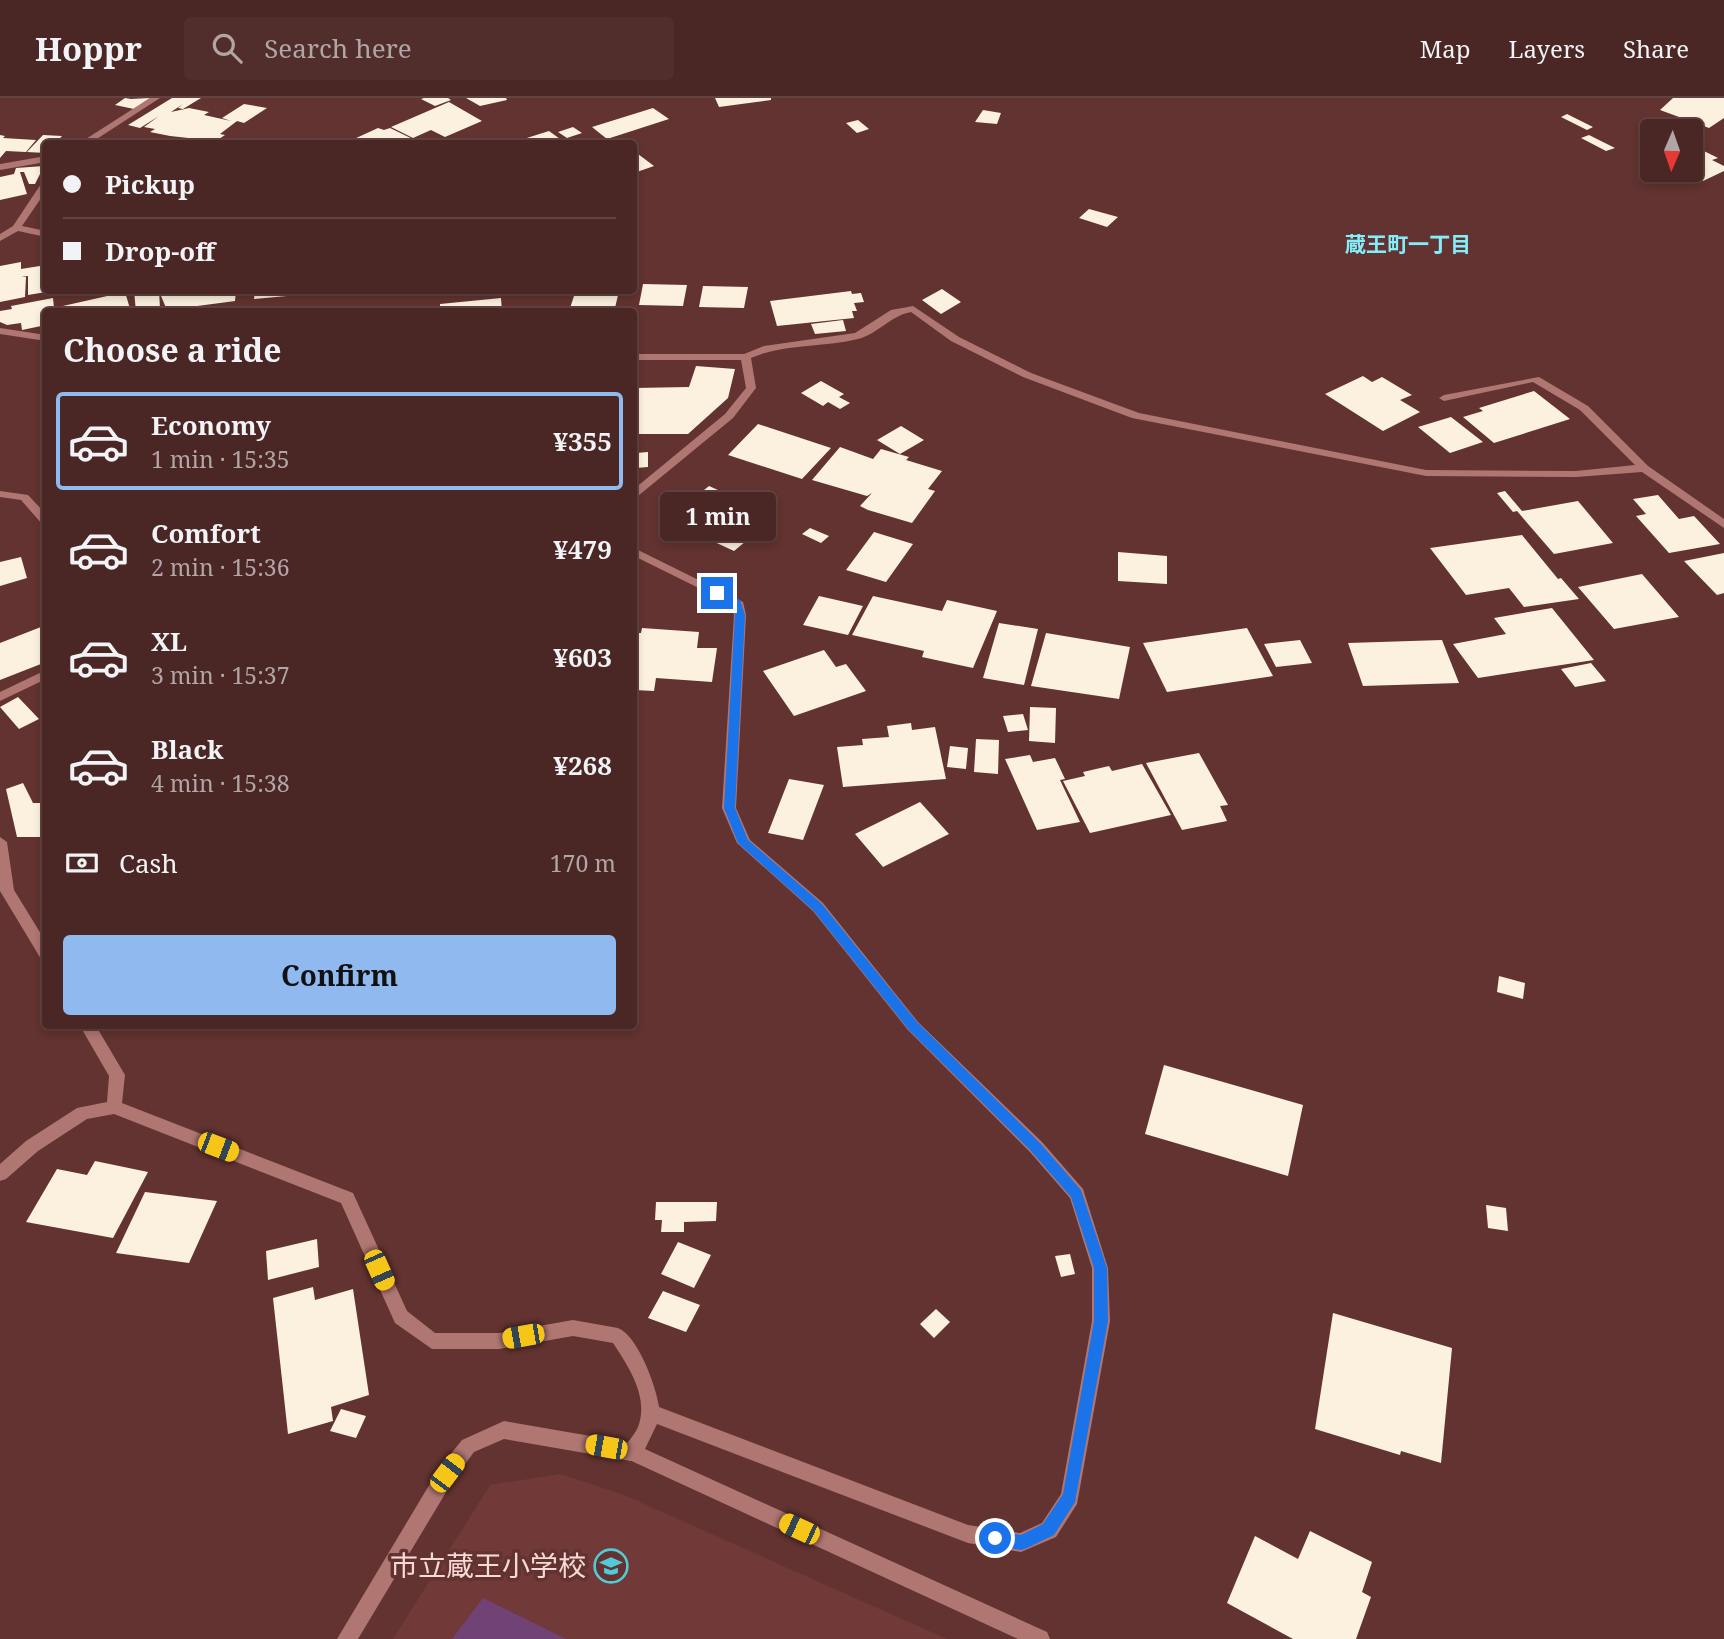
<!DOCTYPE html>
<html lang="en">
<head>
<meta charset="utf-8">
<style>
  :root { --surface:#4a2624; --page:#512e2c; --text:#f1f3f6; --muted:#b2a5a6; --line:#614341; --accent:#90b9f0 }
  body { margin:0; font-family:"Noto Serif","Noto Sans JP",serif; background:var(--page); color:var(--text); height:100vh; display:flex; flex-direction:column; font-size:26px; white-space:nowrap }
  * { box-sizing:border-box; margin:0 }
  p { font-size:23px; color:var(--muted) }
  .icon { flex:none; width:38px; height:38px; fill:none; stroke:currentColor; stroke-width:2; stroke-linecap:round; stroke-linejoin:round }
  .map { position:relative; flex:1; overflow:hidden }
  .panel { position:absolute; left:42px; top:210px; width:595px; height:721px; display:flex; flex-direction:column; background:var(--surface); border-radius:7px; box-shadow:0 4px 10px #0003,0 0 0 2px var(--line) }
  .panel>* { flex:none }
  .guide { position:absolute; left:42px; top:42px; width:595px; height:154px; border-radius:7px; box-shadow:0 4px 10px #0003,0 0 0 2px var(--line); display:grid; align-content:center; height:154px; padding:0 21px; background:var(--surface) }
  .needle { width:46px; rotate:182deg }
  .tools { position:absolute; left:1640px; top:21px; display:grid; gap:14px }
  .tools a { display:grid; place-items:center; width:63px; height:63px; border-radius:7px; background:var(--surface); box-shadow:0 4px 10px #0003,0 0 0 2px var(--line); font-size:35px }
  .end { position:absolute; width:32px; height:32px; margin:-16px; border:9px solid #1a73e8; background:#fff; box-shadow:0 0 0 4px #fff }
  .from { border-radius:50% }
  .bubble { position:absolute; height:49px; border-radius:7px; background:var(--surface); box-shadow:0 4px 10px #0003,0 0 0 2px var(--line); font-size:23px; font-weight:700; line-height:49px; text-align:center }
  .car { position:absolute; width:21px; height:42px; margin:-21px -10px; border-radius:9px; box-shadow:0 0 5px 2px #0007; background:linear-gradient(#f5c518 24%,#345 0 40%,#f5c518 0 76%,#345 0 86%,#f5c518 0) }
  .guide b { display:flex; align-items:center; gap:24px; height:66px; font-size:26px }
  .guide b+b { border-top:2px solid var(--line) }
  .guide i { width:18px; height:18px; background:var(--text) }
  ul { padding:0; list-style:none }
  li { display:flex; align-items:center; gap:21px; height:98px; margin:0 14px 10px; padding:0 7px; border:4px solid transparent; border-radius:7px }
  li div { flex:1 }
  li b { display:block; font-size:26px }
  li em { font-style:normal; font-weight:700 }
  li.selected { border-color:var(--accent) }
  li>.icon { width:63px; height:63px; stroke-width:1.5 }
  h2 { padding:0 21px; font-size:32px; line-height:84px }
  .pay { display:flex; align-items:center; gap:18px; height:77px; padding:0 21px; font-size:26px }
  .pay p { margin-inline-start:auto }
  .action { display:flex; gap:14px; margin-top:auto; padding:14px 21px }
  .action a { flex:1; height:80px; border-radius:7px; background:var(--accent); color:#111; font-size:28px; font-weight:700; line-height:80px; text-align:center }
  header { display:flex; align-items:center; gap:42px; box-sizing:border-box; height:98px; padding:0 35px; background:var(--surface); border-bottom:2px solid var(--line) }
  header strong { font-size:33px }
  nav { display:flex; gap:38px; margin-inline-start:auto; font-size:24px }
  .search { width:490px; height:63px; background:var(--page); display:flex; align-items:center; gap:18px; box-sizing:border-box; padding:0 24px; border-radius:7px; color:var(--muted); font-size:26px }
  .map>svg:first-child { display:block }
</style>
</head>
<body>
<header>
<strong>Hoppr</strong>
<div class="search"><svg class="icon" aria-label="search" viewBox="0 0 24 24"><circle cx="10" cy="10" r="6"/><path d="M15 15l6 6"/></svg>Search here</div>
<nav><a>Map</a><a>Layers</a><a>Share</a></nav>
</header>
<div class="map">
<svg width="1724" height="1541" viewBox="0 0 1724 1541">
  <rect width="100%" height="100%" fill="#623330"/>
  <!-- built -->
  <path fill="#713937" d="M560 1376 622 1396 947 1541H393L490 1387Z"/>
  <!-- green -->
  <path fill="#714276" d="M483 1500 566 1541H452Z"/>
  <!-- building -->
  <path fill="#fbf1de" d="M125 0 131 1 150 0 134 11 115 7Z
    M172 0H201L183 11 178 10 183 6 171 14 189 10 209 14 204 17 231 23 222 20 244 6 267 10 244 25 237 23 220 36 225 37 216 43 170 38 150 34 155 31 144 29 159 18 140 30 128 27Z
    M424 0H448L451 2 435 8 421 1Z
    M466 0H506L507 2 480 8Z
    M715 0H771V2L719 9Z
    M1673 0H1724V20L1709 30 1660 12Z
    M449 4 482 23 445 39 431 32 413 40 391 29Z
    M653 10 669 21 607 41 592 29Z
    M983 12 1001 15 997 26 975 24Z
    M1567 16 1593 29 1587 32 1561 19Z
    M858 22 869 31 857 35 846 25Z
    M573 29 582 35 567 40 558 34Z
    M378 30 384 32 390 30 423 46H361L354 41Z
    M549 33 567 46H512L511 45Z
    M0 37 5 38 3 40 36 42 26 54 6 53 0 60Z
    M43 37 62 38 55 46H46V55L27 54Z
    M1589 37 1615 50 1606 53 1581 40Z
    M1690 46 1718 60 1712 62 1724 68V73L1703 83 1671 72H1690Z
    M634 53 654 68 634 75Z
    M44 68 35 86H29L24 74H20L27 96 0 102V79L14 76 16 70Z
    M1089 111 1118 119 1107 129 1079 120Z
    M21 164V171L46 167V194L28 197V178L21 179H26L25 199 0 204V168Z
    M643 186 687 187 683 208 639 207Z
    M703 188 748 189 744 210 699 209Z
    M942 191 961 204 941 216 922 202Z
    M134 192H159L160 211 136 214Z
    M163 192H236L235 203 167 212 161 198Z
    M255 192H320V195L254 201Z
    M576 192H584L619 193 614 214 569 213Z
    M851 193 852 196 861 195 864 204 854 205 857 213H852L854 220 777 228 770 203Z
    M125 194 131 214H46V227L22 232 21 225 7 227 0 224V213L12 211 11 208 53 200 54 210Z
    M501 200 502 214H440V206Z
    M843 222 846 233 815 236 811 226Z
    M696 268 735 271 728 300 688 336H634V290L689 289Z
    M1363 278 1372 284 1382 279 1412 297 1400 302 1420 314 1383 333 1325 296Z
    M821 283 844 296 839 299 850 305 840 311 828 304 823 308 801 295Z
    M1534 293 1570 321 1494 345 1463 319 1483 313 1479 310Z
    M1451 319 1483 344 1450 355 1418 329Z
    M758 326 831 350 802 381 728 357Z
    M901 328 924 342 900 356 877 342Z
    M840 349 873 361 881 351 909 359 906 362 942 373 928 391 935 393 912 425 868 412 860 408 872 395 867 398 812 382Z
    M648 354V369L636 370V355Z
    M709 388 776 418 734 453 667 422Z
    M1505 393 1522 413 1578 403 1613 445 1554 456 1517 413 1513 414 1497 395Z
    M1658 397 1679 421 1694 418 1720 446 1669 455 1636 418 1646 416 1633 401Z
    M810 430 829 438 821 445 802 436Z
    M874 434 913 446 886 484 846 472Z
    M1522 437 1558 481 1561 480 1579 501 1524 509 1509 490 1466 497 1430 450Z
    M1118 454 1167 458V486L1118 483Z
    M1724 455V495L1717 497 1684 463Z
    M21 459 27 480 0 488V464Z
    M1642 476 1679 519 1614 531 1578 489Z
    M819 498 863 508 848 537 803 527Z
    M873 498 942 513 947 502 997 513 973 570 922 559 924 553 852 537Z
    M1552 510 1594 562 1478 580 1453 546 1506 536 1494 520Z
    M999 525 1038 531 1024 587 983 580Z
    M46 527V564L0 582V545Z
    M642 530 699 534 697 550H717L712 584 656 580 654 593 634 592V535H641Z
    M1247 530 1273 578 1167 594 1143 545Z
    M1046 535 1130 549 1119 601 1031 588Z
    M1300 542 1312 565 1276 569 1264 546Z
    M1442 542 1459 585 1363 588 1348 545Z
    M824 552 836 569 846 566 866 593 794 618 763 573Z
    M1591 565 1606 583 1575 589 1561 571Z
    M18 599 39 621 19 631 0 609Z
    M1030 609 1056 610 1055 645 1029 643Z
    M1023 616 1028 632 1008 634 1003 618Z
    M911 625 912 632 935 629 946 681 843 689 837 649 863 647 862 641 889 639 887 628Z
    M976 641 999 642 998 676 974 674Z
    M950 648 968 650 966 671 947 669Z
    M1199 655 1228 707 1220 708 1227 723 1182 732 1146 665Z
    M1030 657 1033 664 1055 660 1065 681 1060 682 1080 724 1037 732 1005 661Z
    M1142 666 1171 717 1090 735 1063 683 1085 678 1083 674 1109 668 1112 673Z
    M789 681 824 687 803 742 768 735Z
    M23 685 33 705H46V739H17L6 691Z
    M920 704 949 736 883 769 855 736Z
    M1499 878 1525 885 1523 901 1497 894Z
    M1164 967 1303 1007 1288 1078 1145 1036Z
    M95 1063 148 1074 113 1140 26 1124 57 1071 87 1077Z
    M145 1094 217 1103 189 1165 116 1155Z
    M656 1104H717L716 1123 684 1124V1134H661L662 1122H655Z
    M1486 1107 1506 1110 1508 1133 1488 1130Z
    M317 1141 319 1169 268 1182 266 1153Z
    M678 1144 711 1157 694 1190 661 1176Z
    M1070 1156 1075 1176 1061 1179 1055 1158Z
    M313 1189 315 1202 353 1191 369 1297 331 1309 333 1323 288 1336 273 1200Z
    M663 1193 700 1207 686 1234 648 1220Z
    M936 1211 950 1224 934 1240 920 1226Z
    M1333 1215 1452 1250 1441 1365 1401 1353 1400 1357 1315 1331Z
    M341 1311 366 1318 356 1340 330 1333Z
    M1310 1433 1372 1464 1362 1494 1371 1499 1356 1541H1293L1227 1505 1255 1438 1298 1461Z"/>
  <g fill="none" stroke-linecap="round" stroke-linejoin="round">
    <!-- minor -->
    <path fill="#af7672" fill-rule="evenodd" d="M150 0H160L89 46H78Z
      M46 58V64L0 72V66Z
      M46 82V93L22 128 46 133V139L18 133 0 143V136L13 128 43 83Z
      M913 208 959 239 1031 275 1139 315 1426 372 1576 373 1635 367 1580 312 1533 284 1444 303 1439 300 1444 297 1539 279 1588 308 1648 368 1724 421V430L1642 374 1576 379 1426 378 1132 320 1023 279 951 243 911 214C890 218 878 236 858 241 823 250 785 245 751 260L756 290 733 320 638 398 634 399V391L725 316 746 290 741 262H634V256H744L764 248 855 235 891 212Z
      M0 230 46 237V243L0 236Z
      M0 393 28 397 46 416V426H42L21 402 0 399Z
      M634 450 743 504 746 517 736 710 750 742 823 805 918 924 1042 1044 1083 1091 1108 1170 1110 1223 1077 1406 1056 1439 1021 1454 968 1445 657 1326 645 1351 1047 1534 1050 1541H1018L625 1360 622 1354C626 1344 636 1337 639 1326 648 1297 628 1268 613 1245L573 1238 499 1251H432L395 1225 341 1105 114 1016 87 1021 38 1053 6 1081 0 1083V1066L26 1043 77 1010 107 1004 109 978 80 928H96L125 977 122 1005 353 1095 407 1213 435 1235H499L573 1222 618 1230C638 1238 656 1288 659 1309L968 1427 1020 1435 1042 1425 1061 1396 1092 1223V1170L1070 1100 1030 1054 908 932 813 813 737 745 722 710 734 517 731 506 634 458Z
      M46 572V581L0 603V594Z
      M0 739 7 744 14 792 46 844V863L41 861 0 793Z"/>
    <!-- tertiary -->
    <path fill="#af7672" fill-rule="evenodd" d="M504 1323 631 1345 637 1348 640 1354 637 1360 631 1363 504 1341 474 1354 454 1381 358 1541H337L440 1369 462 1342Z"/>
  </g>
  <!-- route -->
  <path fill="#1a73e8" d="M717 492 740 502 745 517 735 710 748 742 822 806 917 924 1040 1045 1081 1092 1107 1170 1108 1223 1075 1404 1054 1437 1027 1450 1021 1452 989 1446 987 1440 989 1435 995 1433 1021 1437 1043 1426 1063 1396 1094 1223V1170L1071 1099 1031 1053 909 932 813 812 738 745 724 710 735 517 732 506 713 497V493Z"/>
  <!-- icons -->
  <defs>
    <symbol id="school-ring" viewBox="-11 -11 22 22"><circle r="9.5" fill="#623330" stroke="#52cbd7" stroke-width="1.5"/><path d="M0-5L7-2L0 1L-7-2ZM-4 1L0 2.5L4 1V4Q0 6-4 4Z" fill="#52cbd7"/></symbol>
  </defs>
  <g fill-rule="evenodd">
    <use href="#school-ring" x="592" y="1449" width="38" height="38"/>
  </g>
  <g text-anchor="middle" stroke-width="7" stroke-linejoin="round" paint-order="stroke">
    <!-- far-neighbourhood labels -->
    <g font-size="21" font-weight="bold" fill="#83eef9" stroke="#623330">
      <text x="1408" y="154">蔵王町一丁目</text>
    </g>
    <!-- near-poi labels -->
    <g font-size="28" fill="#f8d9d6" stroke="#623330" text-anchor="end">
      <text x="586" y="1478">市立蔵王小学校</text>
    </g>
  </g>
</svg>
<div class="tools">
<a><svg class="needle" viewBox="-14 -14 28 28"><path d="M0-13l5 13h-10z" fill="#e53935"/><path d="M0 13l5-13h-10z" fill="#b2a5a6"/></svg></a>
</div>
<i class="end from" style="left:995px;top:1440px"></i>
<i class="end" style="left:717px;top:495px"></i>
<div class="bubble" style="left:660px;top:394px;width:116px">1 min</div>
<i class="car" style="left:218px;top:1049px;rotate:111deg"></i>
<i class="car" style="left:379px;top:1172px;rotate:156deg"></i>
<i class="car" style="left:523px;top:1238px;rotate:260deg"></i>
<i class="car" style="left:606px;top:1349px;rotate:280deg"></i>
<i class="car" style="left:447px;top:1375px;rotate:37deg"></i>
<i class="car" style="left:799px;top:1431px;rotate:295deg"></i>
<div class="guide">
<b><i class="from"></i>Pickup</b>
<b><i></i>Drop-off</b>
</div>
<section class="panel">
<h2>Choose a ride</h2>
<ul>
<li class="selected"><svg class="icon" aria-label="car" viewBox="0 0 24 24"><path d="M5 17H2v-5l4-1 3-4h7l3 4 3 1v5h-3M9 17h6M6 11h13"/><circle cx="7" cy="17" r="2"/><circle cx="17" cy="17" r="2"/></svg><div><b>Economy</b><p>1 min · 15:35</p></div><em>¥355</em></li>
<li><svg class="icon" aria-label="car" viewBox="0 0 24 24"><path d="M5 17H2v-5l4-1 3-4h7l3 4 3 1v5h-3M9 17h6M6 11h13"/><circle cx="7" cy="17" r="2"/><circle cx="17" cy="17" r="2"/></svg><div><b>Comfort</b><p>2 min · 15:36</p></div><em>¥479</em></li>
<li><svg class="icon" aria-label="car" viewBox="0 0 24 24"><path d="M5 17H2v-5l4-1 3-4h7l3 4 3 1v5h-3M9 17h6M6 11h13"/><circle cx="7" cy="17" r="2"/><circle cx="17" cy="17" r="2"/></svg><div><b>XL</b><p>3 min · 15:37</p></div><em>¥603</em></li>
<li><svg class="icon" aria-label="car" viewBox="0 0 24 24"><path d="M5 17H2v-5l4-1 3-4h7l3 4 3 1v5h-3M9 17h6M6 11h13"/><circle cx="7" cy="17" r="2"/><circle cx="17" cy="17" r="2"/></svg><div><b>Black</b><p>4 min · 15:38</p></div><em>¥268</em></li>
</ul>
<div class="pay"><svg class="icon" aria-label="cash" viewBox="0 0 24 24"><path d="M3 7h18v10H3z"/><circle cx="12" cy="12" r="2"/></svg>Cash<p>170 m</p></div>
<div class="action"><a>Confirm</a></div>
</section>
</div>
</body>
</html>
